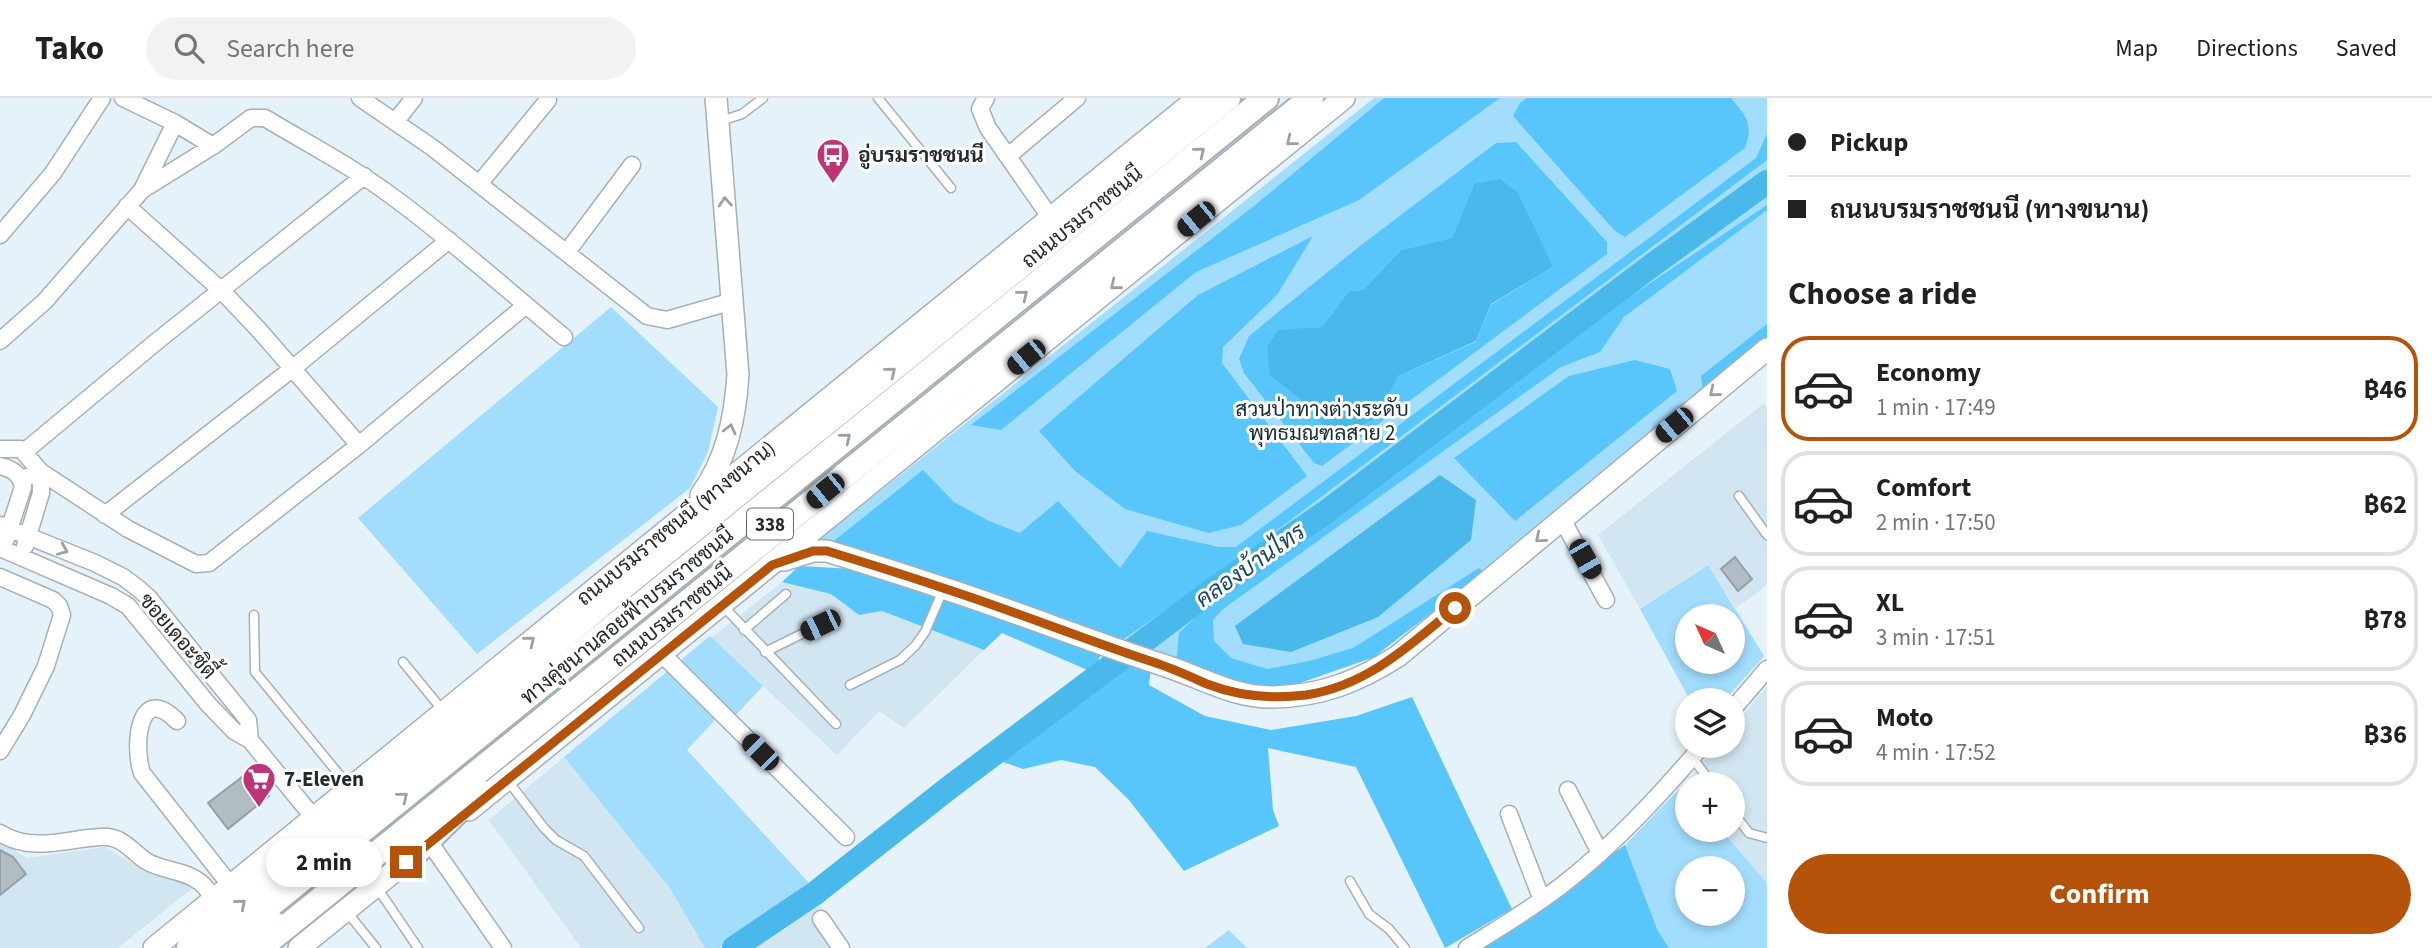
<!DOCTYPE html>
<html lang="en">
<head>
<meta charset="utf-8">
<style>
  :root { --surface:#fff; --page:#f2f2f2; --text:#202124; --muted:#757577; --line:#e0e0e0; --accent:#b45309 }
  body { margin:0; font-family:"Source Sans 3",Sarabun,sans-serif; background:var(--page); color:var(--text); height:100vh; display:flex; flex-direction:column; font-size:26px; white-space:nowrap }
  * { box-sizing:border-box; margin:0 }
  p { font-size:23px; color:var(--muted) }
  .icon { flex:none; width:38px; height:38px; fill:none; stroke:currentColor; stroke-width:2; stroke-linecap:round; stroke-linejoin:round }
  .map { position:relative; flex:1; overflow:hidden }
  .sheet { display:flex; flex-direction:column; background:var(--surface); width:665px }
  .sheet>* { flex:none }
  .guide { display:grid; align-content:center; height:154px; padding:0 21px; background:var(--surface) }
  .needle { width:46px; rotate:315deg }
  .fabs { position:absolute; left:1675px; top:506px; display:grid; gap:14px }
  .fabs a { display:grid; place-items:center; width:70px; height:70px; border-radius:50%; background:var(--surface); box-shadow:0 4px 10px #0003; font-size:35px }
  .end { position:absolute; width:32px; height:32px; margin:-16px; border:9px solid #b45309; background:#fff; box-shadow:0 0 0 4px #fff }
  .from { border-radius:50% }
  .bubble { position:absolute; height:49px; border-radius:24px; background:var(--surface); box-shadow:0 4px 10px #0003; font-size:23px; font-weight:700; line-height:49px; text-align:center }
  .car { position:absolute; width:21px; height:42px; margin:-21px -10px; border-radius:9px; box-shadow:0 0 5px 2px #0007; background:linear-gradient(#222 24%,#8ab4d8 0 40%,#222 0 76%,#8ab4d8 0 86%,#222 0) }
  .guide b { display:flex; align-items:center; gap:24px; height:66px; font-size:26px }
  .guide b+b { border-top:2px solid var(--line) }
  .guide i { width:18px; height:18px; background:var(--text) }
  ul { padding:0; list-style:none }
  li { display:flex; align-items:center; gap:21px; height:105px; margin:0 14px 10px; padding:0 7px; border:4px solid var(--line); border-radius:28px }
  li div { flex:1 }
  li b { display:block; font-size:26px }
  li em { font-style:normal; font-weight:700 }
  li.selected { border-color:var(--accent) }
  li>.icon { width:63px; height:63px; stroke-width:1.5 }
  h2 { padding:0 21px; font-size:32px; line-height:84px }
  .primary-button { display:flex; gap:14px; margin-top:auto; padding:14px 21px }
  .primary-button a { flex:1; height:80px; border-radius:42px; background:var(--accent); color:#fff; font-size:28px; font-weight:700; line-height:80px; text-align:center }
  header { display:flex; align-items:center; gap:42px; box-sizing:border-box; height:98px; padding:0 35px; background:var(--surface); border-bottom:2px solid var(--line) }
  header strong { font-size:33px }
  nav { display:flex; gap:38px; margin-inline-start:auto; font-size:24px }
  .search { width:490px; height:63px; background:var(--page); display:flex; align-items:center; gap:18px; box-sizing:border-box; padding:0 24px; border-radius:38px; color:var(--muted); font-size:26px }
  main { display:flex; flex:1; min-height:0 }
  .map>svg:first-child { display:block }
</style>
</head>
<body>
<header>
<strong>Tako</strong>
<div class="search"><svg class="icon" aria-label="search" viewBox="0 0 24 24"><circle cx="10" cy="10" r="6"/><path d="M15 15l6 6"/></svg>Search here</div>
<nav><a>Map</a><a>Directions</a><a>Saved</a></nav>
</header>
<main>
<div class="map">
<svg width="1767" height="850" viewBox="0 0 1767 850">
  <rect width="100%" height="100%" fill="#e6f2f9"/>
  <!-- built -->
  <path fill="#d2e6f1" d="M1764 305 1767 310V487L1736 510 1707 467 1640 511 1598 437Z
    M782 484 831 496 859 517 882 513 984 552 904 630 879 613 837 657 711 540Z
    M1767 588V785L1721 732H1732V686H1687V692L1683 687 1717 648H1732L1733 629Z
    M564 659 669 789 705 850H581L489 722Z
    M0 743 27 760 105 749 150 776 195 788 118 850H0Z
    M820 807 850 850H753Z"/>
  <!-- green -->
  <path fill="#a2ddfd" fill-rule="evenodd" d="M1374 0H1767V240L1470 485 1374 559 1280 592 1208 578 819 442Z
    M611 209 718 309 708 354 690 390 477 556 358 420Z
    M1708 467 1764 558 1725 602H1690L1640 511ZM1687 518H1732V564H1687Z
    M710 538 763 588 735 618 726 610 687 652 809 785 719 850H705L669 789 564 659Z
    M1683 687 1687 692V732H1721L1767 785V850H1669L1658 833 1625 747ZM1687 770H1732V816H1687Z
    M1229 832 1247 850H1205Z"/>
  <!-- forest -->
  <path fill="#58c6fa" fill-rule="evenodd" d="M1384 0H1500L1359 102 1196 174 1001 332 971 327 1254 108Z
    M1527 0H1731C1746 18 1754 26 1745 50L1625 139 1615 133 1513 18 1520 5Z
    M1767 36V62L1235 464 1121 543 830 446 923 372 954 404 989 423 1020 435 1058 403 1120 470 1147 433 1219 449H1236L1756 60Z
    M1516 44 1607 144V156L1322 368 1314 365 1244 275 1239 261 1249 238 1288 206 1360 148 1496 45ZM1474 86 1553 169 1491 207 1476 244 1398 278 1375 320 1333 343 1309 308 1278 233 1322 229 1349 193 1363 192 1401 152 1452 140Z
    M1767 107V112L1624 219 1600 254 1561 269 1223 511 1213 522 1214 543 1231 560 1267 571 1309 563 1353 550 1479 470 1483 474 1470 485 1374 559 1280 592 1207 578 1176 567 1179 535 1204 511 1449 334 1619 206Z
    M1313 138 1277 197 1223 249 1222 265 1307 378 1241 427 1209 435 1125 411 1075 373 1039 333 1198 197Z
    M1767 226V240L1703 292 1701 278Z
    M1635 262 1670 271 1677 293 1515 423 1454 360 1569 278Z
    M799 468 854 471 1102 555 1092 574 1002 535 984 552 882 513 859 517 831 496 782 484Z
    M1128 565 1151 571 1149 587 1205 618 1271 632 1356 618 1412 599 1512 811 1445 850 1356 669 1268 650 1273 712 1279 728 1184 773 1129 702 1095 669 1061 662 1023 671 1000 663Z
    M1625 747 1658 833 1669 850H1480Z"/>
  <!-- water -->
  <path fill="#49b8eb" d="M1500 81 1518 95 1553 169 1491 206 1476 243 1398 278 1376 320 1333 343 1309 308 1270 277 1267 249 1278 232 1322 229 1349 193 1363 192 1401 152 1452 140 1474 86Z
    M1440 377 1476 402 1471 442 1378 519 1291 554 1243 546 1235 528Z"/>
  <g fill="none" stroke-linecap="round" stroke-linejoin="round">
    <!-- river -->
    <path stroke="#49b8eb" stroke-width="24" d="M734 850 814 796 950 689 1204 498 1326 414 1647 171 1767 84"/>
  </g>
  <!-- building -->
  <path fill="#b1bdc3" stroke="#95a0a6" stroke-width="2" d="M1735 459 1752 481 1738 493 1721 471Z
    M250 673 269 698 228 731 208 705Z
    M0 752 13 759 26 776 0 797Z"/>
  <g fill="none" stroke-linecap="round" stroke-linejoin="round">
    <defs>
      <path id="service" d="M878 0 951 90
        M718 24 742 16 763 0
        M1739 398 1767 437
        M722 507 836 626
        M254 517 255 574 342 680
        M744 532 786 496
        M765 554 820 527
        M403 564 444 614
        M850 587 900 562 915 548 925 534 943 492
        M1692 659 1712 686
        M508 683 544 730 556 742 584 758 639 830
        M1732 713 1749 735 1767 740
        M1350 783 1369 816 1389 831 1405 850
        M376 788 418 850
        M347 814 376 850"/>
      <path id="minor" d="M123 0 175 25 213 48
        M360 0 433 50 647 218 667 222 733 203
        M986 0 980 11 988 30 1050 119
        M395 24 414 0
        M1008 58 1077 0
        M479 86 548 2
        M142 92 175 25
        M127 108 222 193 258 231 359 347
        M0 137 53 75 102 0
        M567 154 632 67
        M0 243 45 203 142 92 213 48 251 20H265C308 46 353 69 393 99 453 143 507 192 564 239
        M0 351H21L41 374V395L25 448
        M24 354 156 244 364 78
        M0 368C13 371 20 376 23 389L6 441
        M22 381 41 374 128 431 196 466 209 465 359 347 526 207
        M105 417 292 271 449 142
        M1562 421 1606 502
        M0 427 95 465 123 479 139 491 149 500 248 622 250 642
        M0 450 111 498 128 508 208 606 234 633 250 642 314 720
        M0 479 53 502 59 508 62 517 46 568 22 617 0 653
        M662 556 846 739
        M1732 612 1767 571
        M177 623C138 583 133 649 142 675L231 788
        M1568 692 1600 755
        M1509 716 1542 802
        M0 735C32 755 65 741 100 739 122 737 130 752 146 763 162 773 186 772 201 785 206 789 210 796 215 801
        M430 745 503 850
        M821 821 841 850
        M1467 850C1499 830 1531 811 1561 788 1614 747 1659 698 1702 648"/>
      <path id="secondary" d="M701 397C727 361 735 320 738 277L716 0
        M784 462 813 453H827C866 465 905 477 943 490 1017 514 1089 543 1163 567 1201 579 1233 600 1274 599 1322 598 1359 583 1398 558L1767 251
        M469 712 1344 0
        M154 850 1198 0
        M299 850 417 755"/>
      <path id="primary" d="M217 850 1266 0
        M244 850 274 826"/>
      <path id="trunk" d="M406 764 478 693
        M189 850 629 484 1228 0
        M260 850 1311 0"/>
    </defs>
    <!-- service casing -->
    <use href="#service" stroke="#a5b0b7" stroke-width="11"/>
    <!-- minor casing -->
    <use href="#minor" stroke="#a5b0b7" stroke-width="19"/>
    <!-- secondary casing -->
    <use href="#secondary" stroke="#a5b0b7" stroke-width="24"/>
    <!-- primary casing -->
    <use href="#primary" stroke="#a5b0b7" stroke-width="28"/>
    <!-- trunk casing -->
    <use href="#trunk" stroke="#a5b0b7" stroke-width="28"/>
    <!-- service -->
    <use href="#service" stroke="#fff" stroke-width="8"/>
    <!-- minor -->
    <use href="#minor" stroke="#fff" stroke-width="16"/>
    <!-- secondary -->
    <use href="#secondary" stroke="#fff" stroke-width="21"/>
    <!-- primary -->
    <use href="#primary" stroke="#fff" stroke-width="24"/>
    <!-- trunk -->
    <use href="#trunk" stroke="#fff" stroke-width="24"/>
  </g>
  <!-- one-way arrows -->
  <defs><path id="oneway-chevron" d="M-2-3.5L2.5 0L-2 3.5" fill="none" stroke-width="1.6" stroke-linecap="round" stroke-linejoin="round" transform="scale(1.75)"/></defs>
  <g stroke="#9d9fa0">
    <use href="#oneway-chevron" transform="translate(1291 43) rotate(141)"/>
    <use href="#oneway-chevron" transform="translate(1200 54) rotate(-39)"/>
    <use href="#oneway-chevron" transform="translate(725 104) rotate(-95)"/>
    <use href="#oneway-chevron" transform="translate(1115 187) rotate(141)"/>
    <use href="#oneway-chevron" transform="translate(1023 197) rotate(-39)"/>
    <use href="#oneway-chevron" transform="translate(891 274) rotate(-39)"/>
    <use href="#oneway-chevron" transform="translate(1714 294) rotate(141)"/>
    <use href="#oneway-chevron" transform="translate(730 331) rotate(-77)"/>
    <use href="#oneway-chevron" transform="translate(846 340) rotate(-39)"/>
    <use href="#oneway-chevron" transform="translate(1540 440) rotate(140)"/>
    <use href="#oneway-chevron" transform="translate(63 452) rotate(23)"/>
    <use href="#oneway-chevron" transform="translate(530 543) rotate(-39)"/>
    <use href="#oneway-chevron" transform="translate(403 699) rotate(-39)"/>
    <use href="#oneway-chevron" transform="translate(241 806) rotate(-40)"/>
  </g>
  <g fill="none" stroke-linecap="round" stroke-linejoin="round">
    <!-- route -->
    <path stroke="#b45309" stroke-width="9" d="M406 764 772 467 813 453H827C866 465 905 477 943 490 1014 513 1083 541 1153 564 1172 570 1189 578 1207 586 1238 598 1273 601 1306 597 1367 588 1410 547 1455 510"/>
  </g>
  <!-- icons -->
  <defs>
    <symbol id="bus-pin" viewBox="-11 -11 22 30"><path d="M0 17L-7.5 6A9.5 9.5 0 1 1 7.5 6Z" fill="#bb3577" stroke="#fff"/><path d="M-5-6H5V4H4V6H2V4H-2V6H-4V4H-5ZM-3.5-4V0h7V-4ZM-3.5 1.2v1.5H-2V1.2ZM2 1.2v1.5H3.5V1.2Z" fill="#fff"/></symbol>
    <symbol id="supermarket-pin" viewBox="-11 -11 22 30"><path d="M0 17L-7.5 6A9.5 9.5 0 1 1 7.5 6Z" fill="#bb3577" stroke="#fff"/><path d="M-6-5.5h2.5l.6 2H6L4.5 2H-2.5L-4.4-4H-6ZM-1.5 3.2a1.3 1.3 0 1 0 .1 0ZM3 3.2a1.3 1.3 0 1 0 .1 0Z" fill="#fff"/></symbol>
  </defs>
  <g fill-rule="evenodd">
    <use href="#bus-pin" x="814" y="38" width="38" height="52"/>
    <use href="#supermarket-pin" x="240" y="662" width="38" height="52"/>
  </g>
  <g text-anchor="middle" stroke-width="6" stroke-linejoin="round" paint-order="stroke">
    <!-- shield labels -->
    <rect fill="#fff" stroke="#66696b" stroke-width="2" x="747" y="410.5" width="46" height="31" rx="5"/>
    <g font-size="19" font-weight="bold" fill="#25292c">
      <text x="770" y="433">338</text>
    </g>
    <!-- poi labels -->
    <g font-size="21" font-weight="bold" fill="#25292c" stroke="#fff" text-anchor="start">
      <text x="858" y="64">อู่บรมราชชนนี</text>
      <text x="284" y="688">7-Eleven</text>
    </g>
    <!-- street labels -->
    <g font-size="21" fill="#25292c" stroke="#fff">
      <text transform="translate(1082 119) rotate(-39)" y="7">ถนนบรมราชชนนี</text>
      <text transform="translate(676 425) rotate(-39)" y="7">ถนนบรมราชชนนี (ทางขนาน)</text>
      <text transform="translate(627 518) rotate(-39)" y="7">ทางคู่ขนานลอยฟ้าบรมราชชนนี</text>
      <text transform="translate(672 518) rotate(-39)" y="7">ถนนบรมราชชนนี</text>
      <text transform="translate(178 538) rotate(49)" y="7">ซอยเดอะซิตี้</text>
    </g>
    <!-- park labels -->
    <g font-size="21" fill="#192c36" stroke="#fff">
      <text x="1322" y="318">สวนป่าทางต่างระดับ<tspan x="1322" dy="24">พุทธมณฑลสาย 2</tspan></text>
    </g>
    <!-- water labels -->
    <g font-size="23" font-style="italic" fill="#1a485e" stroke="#fff">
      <text transform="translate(1250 467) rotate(-35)" y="8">คลองบ้านไทร</text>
    </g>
  </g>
</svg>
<div class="fabs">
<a><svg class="needle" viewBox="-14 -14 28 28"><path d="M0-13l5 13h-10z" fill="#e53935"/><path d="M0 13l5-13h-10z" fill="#757577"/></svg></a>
<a><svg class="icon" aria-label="layers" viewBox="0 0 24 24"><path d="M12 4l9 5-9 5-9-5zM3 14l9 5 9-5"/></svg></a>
<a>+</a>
<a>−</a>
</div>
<i class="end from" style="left:1455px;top:510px"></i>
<i class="end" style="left:406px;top:764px"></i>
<div class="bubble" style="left:266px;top:740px;width:116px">2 min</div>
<i class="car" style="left:1196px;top:121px;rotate:231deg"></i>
<i class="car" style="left:1026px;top:259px;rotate:231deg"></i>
<i class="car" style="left:1674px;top:327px;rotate:230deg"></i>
<i class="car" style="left:825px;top:393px;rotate:231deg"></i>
<i class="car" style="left:1585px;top:461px;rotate:150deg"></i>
<i class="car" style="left:820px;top:527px;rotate:244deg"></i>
<i class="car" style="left:760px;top:654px;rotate:315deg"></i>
</div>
<section class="sheet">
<div class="guide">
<b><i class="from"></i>Pickup</b>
<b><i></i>ถนนบรมราชชนนี (ทางขนาน)</b>
</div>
<h2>Choose a ride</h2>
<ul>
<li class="selected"><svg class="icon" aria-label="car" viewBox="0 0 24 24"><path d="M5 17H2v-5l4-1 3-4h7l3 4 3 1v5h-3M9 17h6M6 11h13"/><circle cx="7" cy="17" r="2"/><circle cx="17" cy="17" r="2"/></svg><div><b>Economy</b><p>1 min · 17:49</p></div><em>฿46</em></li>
<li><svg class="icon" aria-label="car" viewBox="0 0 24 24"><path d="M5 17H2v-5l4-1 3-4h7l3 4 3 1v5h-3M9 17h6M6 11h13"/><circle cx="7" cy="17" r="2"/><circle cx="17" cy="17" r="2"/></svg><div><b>Comfort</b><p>2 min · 17:50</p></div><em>฿62</em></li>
<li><svg class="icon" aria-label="car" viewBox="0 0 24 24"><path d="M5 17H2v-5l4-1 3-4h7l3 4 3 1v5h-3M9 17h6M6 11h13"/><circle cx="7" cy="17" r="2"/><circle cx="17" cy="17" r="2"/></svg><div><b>XL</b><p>3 min · 17:51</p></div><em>฿78</em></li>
<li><svg class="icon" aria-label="car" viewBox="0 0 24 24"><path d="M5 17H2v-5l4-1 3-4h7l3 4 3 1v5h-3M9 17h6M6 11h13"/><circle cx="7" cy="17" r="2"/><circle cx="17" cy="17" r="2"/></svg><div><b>Moto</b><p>4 min · 17:52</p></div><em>฿36</em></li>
</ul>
<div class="primary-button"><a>Confirm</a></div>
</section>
</main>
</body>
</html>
